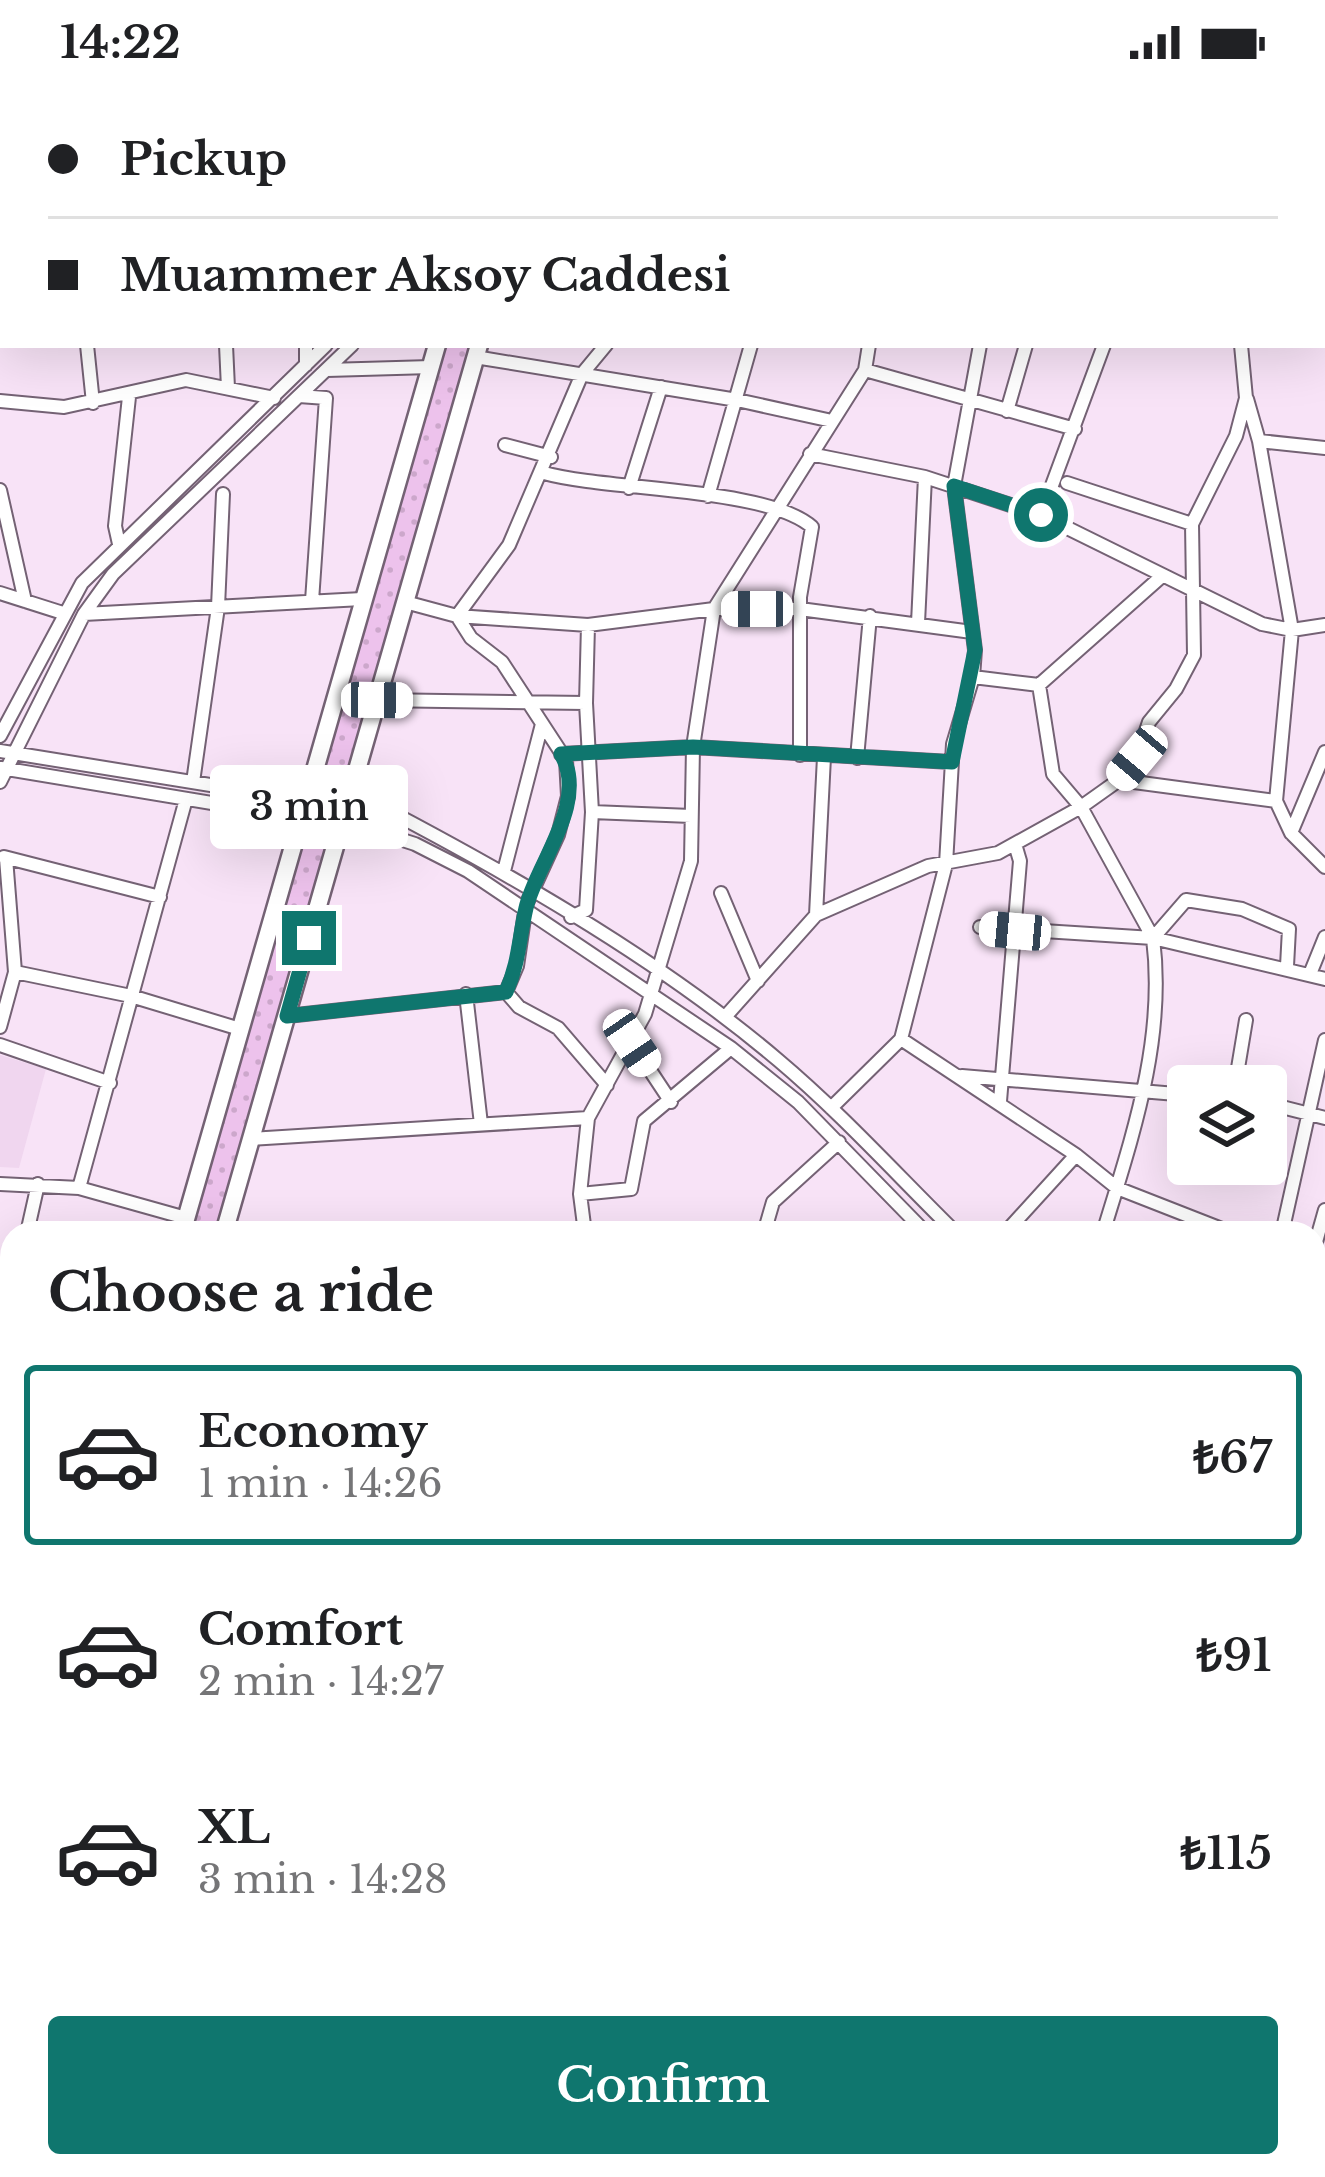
<!DOCTYPE html>
<html lang="en">
<head>
<meta charset="utf-8">
<style>
  :root { --surface:#fff; --page:#f6f6f6; --text:#202124; --muted:#757577; --line:#e0e0e0; --accent:#0f766e }
  body { margin:0; font-family:"Libre Baskerville",serif; background:var(--page); color:var(--text); height:100vh; display:flex; flex-direction:column; font-size:45px; white-space:nowrap }
  * { box-sizing:border-box; margin:0 }
  p { font-size:39px; color:var(--muted) }
  .icon { flex:none; width:66px; height:66px; fill:none; stroke:currentColor; stroke-width:2; stroke-linecap:round; stroke-linejoin:round }
  .map { position:relative; flex:1; overflow:hidden }
  .details { position:absolute; left:0px; top:1137px; width:1326px; height:957px; display:flex; flex-direction:column; background:var(--surface); border-radius:36px 36px 0 0; box-shadow:0 12px 48px #0002 }
  .details>* { flex:none }
  .top-card { position:absolute; left:0px; top:0px; width:1326px; height:264px; box-shadow:0 12px 48px #0002; display:grid; align-content:center; height:264px; padding:0 48px; background:var(--surface) }
  .buttons { position:absolute; left:1167px; top:981px; display:grid; gap:24px }
  .buttons a { display:grid; place-items:center; width:120px; height:120px; border-radius:12px; background:var(--surface); box-shadow:0 12px 48px #0002; font-size:60px }
  .end { position:absolute; width:54px; height:54px; margin:-27px; border:15px solid #0f766e; background:#fff; box-shadow:0 0 0 6px #fff }
  .from { border-radius:50% }
  .bubble { position:absolute; height:84px; border-radius:12px; background:var(--surface); box-shadow:0 12px 48px #0002; font-size:39px; font-weight:600; line-height:84px; text-align:center }
  .car { position:absolute; width:36px; height:72px; margin:-36px -18px; border-radius:15px; box-shadow:0 0 9px 3px #0007; background:linear-gradient(#fff 24%,#345 0 40%,#fff 0 76%,#345 0 86%,#fff 0) }
  .top-card b { display:flex; align-items:center; gap:42px; height:114px; font-size:45px }
  .top-card b+b { border-top:3px solid var(--line) }
  .top-card i { width:30px; height:30px; background:var(--text) }
  ul { padding:0; list-style:none }
  li { display:flex; align-items:center; gap:36px; height:180px; margin:0 24px 18px; padding:0 24px; border:6px solid transparent; border-radius:12px }
  li div { flex:1 }
  li b { display:block; font-size:45px }
  li em { font-style:normal; font-weight:600 }
  li.current { border-color:var(--accent) }
  li>.icon { width:108px; height:108px; stroke-width:1.5 }
  h2 { padding:0 48px; font-size:54px; line-height:144px }
  .button { display:flex; gap:24px; margin-top:auto; padding:24px 48px }
  .button a { flex:1; height:138px; border-radius:12px; background:var(--accent); color:#fff; font-size:48px; font-weight:600; line-height:138px; text-align:center }
  .status { display:flex; justify-content:space-between; align-items:center; height:84px; padding:0 60px; background:var(--surface); direction:ltr }
  .status svg { height:33px; fill:currentColor }
  .map>svg:first-child { display:block }
</style>
</head>
<body>
<div class="status"><b>14:22</b><svg viewBox="0 0 49 12"><path d="M0 12V9h3v3zM5 12V6h3v6zM10 12V3h3v9zM15 12V0h3v12zM26 1h20v11H26zM47 4h2v5h-2z"/></svg></div>
<div class="map">
<svg width="1325" height="2093" viewBox="0 0 1325 2093">
  <defs>
    <pattern id="grass-dots" width="8" height="8" patternUnits="userSpaceOnUse" patternTransform="scale(3)"><rect width="8" height="8" fill="#edc2ec"/><path d="M2 2h.1M6 6h.1" fill="none" stroke="#cca7cb" stroke-width="1.8" stroke-linecap="round"/></pattern>
  </defs>
  <rect width="100%" height="100%" fill="#f8e3f7"/>
  <!-- built -->
  <path fill="#f0d6ef" d="M0 971 46 985 19 1084 0 1083Z
    M0 1598 12 1602V1699L0 1725Z"/>
  <!-- grass -->
  <path fill="url(#grass-dots)" d="M445 261H469L215 1149H189Z"/>
  <!-- garden -->
  <path fill="#edc2ec" d="M550 2082H645L636 2093H541Z"/>
  <g fill="none" stroke-linecap="round" stroke-linejoin="round">
    <defs>
      <path id="minor" d="M662 0 664 3
        M798 2 804 0
        M58 3 60 0
        M109 3 111 0
        M195 3 196 0
        M367 3V0
        M453 3V0
        M683 3 685 0
        M930 3 931 0
        M0 106 3 101
        M0 133 3 130
        M1323 169 1325 168
        M87 261 93 319
        M226 261 228 304
        M306 261V281
        M606 261 582 290 509 461 457 532 588 541 714 525H800L972 548
        M869 261 865 286 1075 345
        M475 273 737 316 832 337
        M327 286 431 283
        M299 312 326 314 312 517
        M1247 315 1259 357 1292 546 1276 717 1291 749 1325 783
        M0 317 64 323 186 296 274 314
        M1007 327 1026 261
        M1259 357 1325 364
        M505 361 551 373
        M810 370 925 393 1041 431 1262 540 1292 546 1325 541
        M544 389C608 407 767 403 812 443L800 513V671
        M1067 399 1192 440
        M629 404 661 303
        M0 406 25 517
        M708 412 751 261
        M1041 431 1104 261
        M119 460 115 442 129 313
        M0 509 63 529
        M84 530 362 515
        M918 539 925 393
        M973 593 1039 601 1053 690 1081 723 1153 854
        M1039 601 1162 492
        M377 616 586 619 588 541
        M0 652 82 499 326 261
        M0 667 285 713 306 710
        M561 670 693 663 951 678
        M857 674 870 532
        M1 684 278 730 297 746
        M1119 696 1276 717
        M0 698 84 530 113 490 352 261
        M193 698 218 523 223 410
        M351 707C496 782 653 870 778 976 841 1029 897 1091 956 1149
        M592 728 691 732
        M343 737 415 760 468 787 731 964 798 1018 926 1149
        M1291 749 1325 668
        M4 773 160 813
        M504 787 542 640
        M721 809 758 897
        M816 831 824 673
        M571 833 586 826 592 728 586 619
        M980 843 1153 854C1166 956 1132 1053 1103 1149
        M1153 854 1186 816 1242 825 1289 845 1287 882
        M1153 854 1325 895
        M15 888 131 912 240 945
        M1310 890 1325 853
        M506 908 519 923 558 944 607 1001
        M466 910 481 1040
        M287 932 506 908 517 882 526 821 558 751 568 712 566 676 502 578 471 554 457 532 405 518
        M725 933 816 831 928 782 998 769 1081 723 1119 696 1137 674 1149 638 1176 605 1194 571 1192 440 1236 352 1246 314 1241 261
        M0 943 15 888 6 774
        M901 955 1076 1071
        M632 959 671 1018
        M0 961 110 999
        M962 992 1188 1011
        M1235 1002 1246 936
        M1000 1017 1020 777 1015 760
        M1266 1019 1325 1034
        M831 1024 901 955 946 780 953 660 973 593 975 566 954 402 980 261
        M251 1055 588 1034
        M1225 1084V1080
        M0 1100 79 1104 186 1134
        M79 1104 186 715
        M580 1110 631 1105 644 1037 731 964
        M27 1149 38 1100
        M585 1149 580 1110 588 1034 645 930 691 777 693 663 714 525 865 286
        M764 1149 773 1118 839 1058
        M1005 1149 1076 1071 1117 1104 1232 1149
        M1282 1149 1325 956
        M1314 1165 1325 1126
        M1314 1188 1325 1192
        M0 1256 12 1216
        M0 1275 12 1279
        M1314 1328 1325 1332
        M1314 1347 1325 1352
        M1314 1407 1325 1410
        M1314 1533 1325 1535
        M0 1588 12 1592
        M1314 1676 1325 1678
        M1314 1814 1325 1815
        M0 1957 12 1958
        M1314 2030 1325 2038
        M0 2078 12 2082
        M416 2082 440 2093
        M1224 2082 1240 2093
        M16 2093 21 2084 43 2093
        M194 2093 199 2082
        M268 2093 279 2082
        M316 2093 322 2082
        M508 2093 517 2082
        M701 2093 707 2082
        M723 2093 729 2082
        M796 2093 800 2082
        M933 2093 936 2082
        M1035 2093 1048 2082
        M1250 2093 1258 2082"/>
      <path id="major" d="M506 3 507 0
        M550 3 551 0
        M1304 3 1325 2
        M1325 15V30
        M0 183 3 181
        M0 219 3 217
        M182 1149 437 261
        M224 1149 479 261
        M0 1362 12 1366
        M0 1382 12 1386
        M0 1789 12 1749
        M0 1898 12 1857
        M986 2082 1000 2093
        M1007 2082 1019 2093"/>
    </defs>
    <!-- minor casing -->
    <use href="#minor" stroke="#746274" stroke-width="16"/>
    <!-- major casing -->
    <use href="#major" stroke="#746274" stroke-width="21"/>
    <!-- minor -->
    <use href="#minor" stroke="#fff" stroke-width="12"/>
    <!-- major -->
    <use href="#major" stroke="#fff" stroke-width="16"/>
  </g>
  <g fill="none" stroke-linecap="round" stroke-linejoin="round">
    <!-- route -->
    <path stroke="#0f766e" stroke-width="15" d="M309 854 287 932 506 908C519 879 519 854 526 824 535 782 590 718 561 670L693 663 952 678 975 566 954 402 1041 431"/>
  </g>
</svg>
<div class="buttons">
<a><svg class="icon" aria-label="layers" viewBox="0 0 24 24"><path d="M12 4l9 5-9 5-9-5zM3 14l9 5 9-5"/></svg></a>
</div>
<i class="end from" style="left:1041px;top:431px"></i>
<i class="end" style="left:309px;top:854px"></i>
<div class="bubble" style="left:210px;top:681px;width:198px">3 min</div>
<i class="car" style="left:757px;top:525px;rotate:270deg"></i>
<i class="car" style="left:377px;top:616px;rotate:91deg"></i>
<i class="car" style="left:1137px;top:674px;rotate:220deg"></i>
<i class="car" style="left:1015px;top:847px;rotate:275deg"></i>
<i class="car" style="left:632px;top:959px;rotate:146deg"></i>
<div class="top-card">
<b><i class="from"></i>Pickup</b>
<b><i></i>Muammer Aksoy Caddesi</b>
</div>
<section class="details">
<h2>Choose a ride</h2>
<ul>
<li class="current"><svg class="icon" aria-label="car" viewBox="0 0 24 24"><path d="M5 17H2v-5l4-1 3-4h7l3 4 3 1v5h-3M9 17h6M6 11h13"/><circle cx="7" cy="17" r="2"/><circle cx="17" cy="17" r="2"/></svg><div><b>Economy</b><p>1 min · 14:26</p></div><em>₺67</em></li>
<li><svg class="icon" aria-label="car" viewBox="0 0 24 24"><path d="M5 17H2v-5l4-1 3-4h7l3 4 3 1v5h-3M9 17h6M6 11h13"/><circle cx="7" cy="17" r="2"/><circle cx="17" cy="17" r="2"/></svg><div><b>Comfort</b><p>2 min · 14:27</p></div><em>₺91</em></li>
<li><svg class="icon" aria-label="car" viewBox="0 0 24 24"><path d="M5 17H2v-5l4-1 3-4h7l3 4 3 1v5h-3M9 17h6M6 11h13"/><circle cx="7" cy="17" r="2"/><circle cx="17" cy="17" r="2"/></svg><div><b>XL</b><p>3 min · 14:28</p></div><em>₺115</em></li>
</ul>
<div class="button"><a>Confirm</a></div>
</section>
</div>
</body>
</html>
